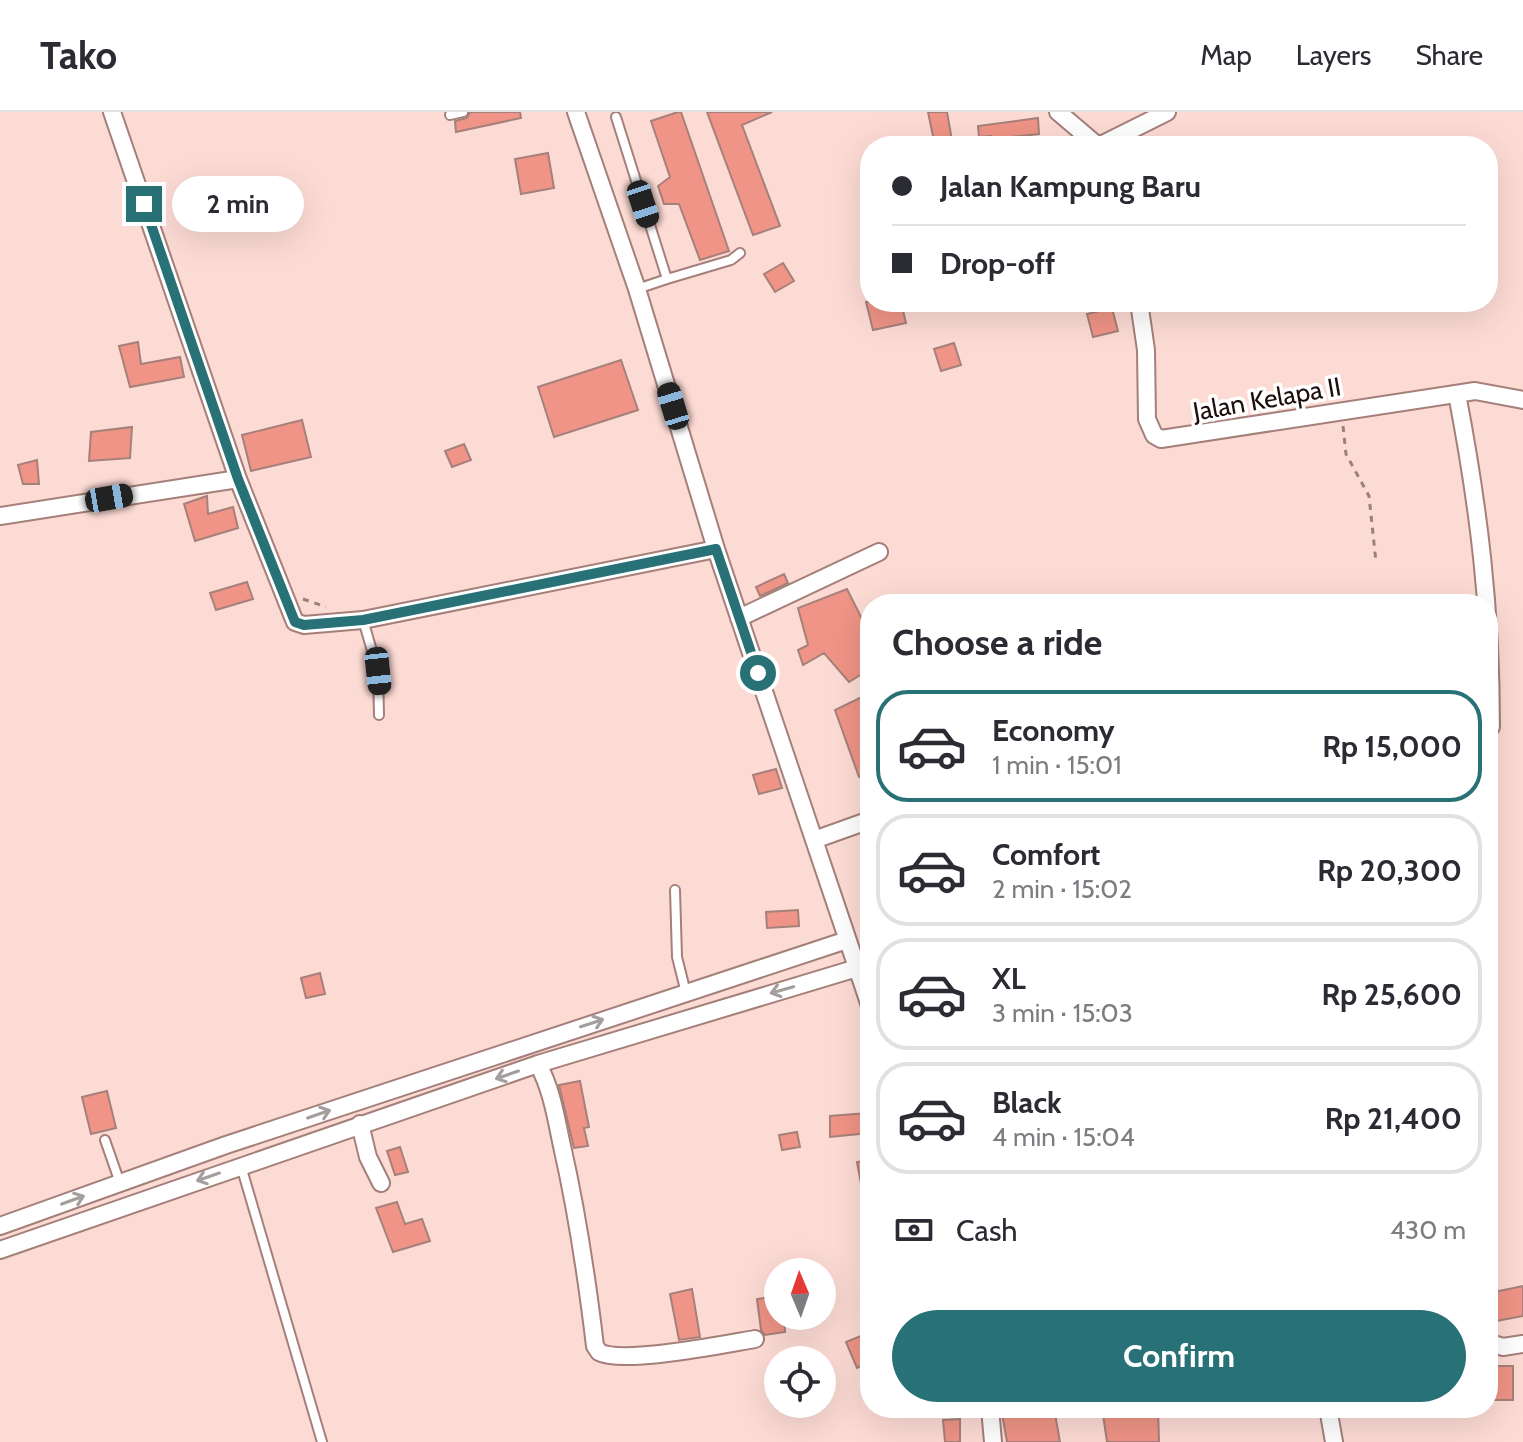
<!DOCTYPE html>
<html lang="en">
<head>
<meta charset="utf-8">
<style>
  :root { --surface:#fff; --page:#f2f2f3; --text:#2b2b33; --muted:#7c7c81; --line:#e1e1e2; --accent:#277177 }
  body { margin:0; font-family:Cabin,sans-serif; background:var(--page); color:var(--text); height:100vh; display:flex; flex-direction:column; font-size:30px; white-space:nowrap }
  * { box-sizing:border-box; margin:0 }
  p { font-size:26px; color:var(--muted) }
  .icon { flex:none; width:44px; height:44px; fill:none; stroke:currentColor; stroke-width:2; stroke-linecap:round; stroke-linejoin:round }
  .map { position:relative; flex:1; overflow:hidden }
  .drawer { position:absolute; left:860px; top:482px; width:638px; height:824px; display:flex; flex-direction:column; background:var(--surface); border-radius:32px; box-shadow:0 8px 32px #0002 }
  .drawer>* { flex:none }
  .guide { position:absolute; left:860px; top:24px; width:638px; height:176px; border-radius:32px; box-shadow:0 8px 32px #0002; display:grid; align-content:center; height:176px; padding:0 32px; background:var(--surface) }
  .needle { width:52px; rotate:358deg }
  .buttons { position:absolute; left:764px; top:1146px; display:grid; gap:16px }
  .buttons a { display:grid; place-items:center; width:72px; height:72px; border-radius:50%; background:var(--surface); box-shadow:0 8px 32px #0002; font-size:40px }
  .end { position:absolute; width:36px; height:36px; margin:-18px; border:10px solid #277177; background:#fff; box-shadow:0 0 0 4px #fff }
  .from { border-radius:50% }
  .bubble { position:absolute; height:56px; border-radius:28px; background:var(--surface); box-shadow:0 8px 32px #0002; font-size:26px; font-weight:700; line-height:56px; text-align:center }
  .car { position:absolute; width:24px; height:48px; margin:-24px -12px; border-radius:10px; box-shadow:0 0 6px 2px #0007; background:linear-gradient(#222 24%,#8ab4d8 0 40%,#222 0 76%,#8ab4d8 0 86%,#222 0) }
  .guide b { display:flex; align-items:center; gap:28px; height:76px; font-size:30px }
  .guide b+b { border-top:2px solid var(--line) }
  .guide i { width:20px; height:20px; background:var(--text) }
  ul { padding:0; list-style:none }
  li { display:flex; align-items:center; gap:24px; height:112px; margin:0 16px 12px; padding:0 16px; border:4px solid var(--line); border-radius:32px }
  li div { flex:1 }
  li b { display:block; font-size:30px }
  li em { font-style:normal; font-weight:700 }
  li.selected { border-color:var(--accent) }
  li>.icon { width:72px; height:72px; stroke-width:1.5 }
  h2 { padding:0 32px; font-size:36px; line-height:96px }
  .pay { display:flex; align-items:center; gap:20px; height:88px; padding:0 32px; font-size:30px }
  .pay p { margin-inline-start:auto }
  .button { display:flex; gap:16px; margin-top:auto; padding:16px 32px }
  .button a { flex:1; height:92px; border-radius:48px; background:var(--accent); color:#fff; font-size:32px; font-weight:700; line-height:92px; text-align:center }
  header { display:flex; align-items:center; gap:48px; box-sizing:border-box; height:112px; padding:0 40px; background:var(--surface); border-bottom:2px solid var(--line) }
  header strong { font-size:38px }
  nav { display:flex; gap:44px; margin-inline-start:auto; font-size:28px }
  .map>svg:first-child { display:block }
</style>
</head>
<body>
<header>
<strong>Tako</strong>
<nav><a>Map</a><a>Layers</a><a>Share</a></nav>
</header>
<div class="map">
<svg width="1523" height="1330" viewBox="0 0 1523 1330">
  <rect width="100%" height="100%" fill="#fddbd5"/>
  <!-- building -->
  <path fill="#ef9486" stroke="#a6807a" stroke-width="2" d="M470 0H520L521 6 456 20 455 9 467 6Z
    M678 0H681L729 139 700 148 679 92H664L658 74 670 65 651 9Z
    M707 0H772L742 13 780 114 753 123Z
    M928 0H947L953 34H935Z
    M1038 6 1039 22 991 27V24L979 25 978 14Z
    M548 41 554 76 521 82 515 47Z
    M783 151 794 169 775 180 764 162Z
    M866 190H901L906 211 873 218Z
    M1112 196 1118 219 1093 225 1087 202Z
    M138 230 141 252 180 245 184 265 130 275 119 234Z
    M954 231 961 253 941 259 934 237Z
    M621 248 638 298 554 325 538 275Z
    M302 308 311 345 251 359 242 323Z
    M132 315 130 346 89 349 91 320Z
    M464 332 471 348 452 355 445 339Z
    M37 348 39 372H23L18 353Z
    M207 384 208 402 233 395 238 416 195 429 184 392Z
    M784 462 788 471 760 484 756 475Z
    M247 470 253 487 216 498 210 481Z
    M847 477 862 507 868 504 870 513V557L849 570 824 541 803 553 798 538 808 533 798 496Z
    M862 585 870 609V660L859 665 835 598Z
    M776 657 782 676 759 682 753 663Z
    M798 798 799 814 767 816 766 800Z
    M320 861 325 882 306 886 301 866Z
    M580 969 589 1015 584 1016 588 1034 574 1036 559 973Z
    M107 979 116 1016 91 1022 82 985Z
    M867 1001 869 1021 830 1025V1004Z
    M797 1020 800 1035 782 1038 779 1023Z
    M400 1035 408 1060 395 1063 387 1039Z
    M870 1048V1088H864L857 1050Z
    M397 1090 405 1112 422 1107 430 1129 393 1140 376 1096Z
    M1523 1174V1204L1496 1209 1494 1180Z
    M692 1177 700 1225 679 1228 670 1182Z
    M778 1184V1204H784L785 1220 765 1223 761 1218 757 1187Z
    M863 1223 870 1240V1250L857 1256 846 1230Z
    M1488 1254H1513V1288H1488Z
    M1001 1296H1054L1060 1330H1007Z
    M1102 1296H1158L1159 1330H1107Z
    M960 1307V1330H945L943 1308Z"/>
  <g fill="none" stroke-linecap="round" stroke-linejoin="round">
    <defs>
      <path id="service" d="M450 3 463 0
        M616 5 667 167 637 177
        M667 167 731 148 740 141
        M363 508 378 559 379 603
        M675 778 677 845 686 881
        M105 1028 120 1071
        M241 1054 322 1330"/>
      <path id="minor" d="M112 0 238 367 295 510 304 513 363 508 716 437
        M576 0 637 177 716 437 870 894
        M1058 0 1098 34
        M1099 34 1167 0
        M1139 190 1146 238 1147 307 1154 323 1161 327 1475 279 1523 288
        M1457 282C1479 397 1491 497 1491 615H1488
        M0 404 238 367
        M739 506 879 440
        M814 728 870 708
        M538 952C552 978 556 1006 562 1034 577 1100 587 1167 595 1234L599 1240C622 1253 725 1232 755 1227
        M360 1012 368 1045 381 1071
        M0 1114 226 1033 847 828
        M0 1138 538 952 857 856
        M1488 1230 1503 1235 1523 1232
        M990 1296 993 1330
        M1328 1296 1334 1330"/>
    </defs>
    <!-- service casing -->
    <use href="#service" stroke="#a57f79" stroke-width="12"/>
    <!-- minor casing -->
    <use href="#minor" stroke="#a57f79" stroke-width="20"/>
    <!-- path -->
    <path stroke="#99807c" stroke-width="3" stroke-dasharray="6 6" stroke-linecap="butt" d="M1343 314 1346 342 1369 384 1376 450
      M303 487 326 495"/>
    <!-- service -->
    <use href="#service" stroke="#fff" stroke-width="8"/>
    <!-- minor -->
    <use href="#minor" stroke="#fff" stroke-width="16"/>
  </g>
  <!-- one-way arrows -->
  <defs><path id="oneway-shaft" d="M-6 0H5M1.5-3L5.5 0L1.5 3" fill="none" stroke-width="1.6" stroke-linecap="round" stroke-linejoin="round" transform="scale(2)"/></defs>
  <g stroke="#a49f9e">
    <use href="#oneway-shaft" transform="translate(782 878) rotate(164)"/>
    <use href="#oneway-shaft" transform="translate(592 911) rotate(-18)"/>
    <use href="#oneway-shaft" transform="translate(507 963) rotate(161)"/>
    <use href="#oneway-shaft" transform="translate(319 1002) rotate(-19)"/>
    <use href="#oneway-shaft" transform="translate(208 1065) rotate(161)"/>
    <use href="#oneway-shaft" transform="translate(73 1088) rotate(-20)"/>
  </g>
  <g fill="none" stroke-linecap="round" stroke-linejoin="round">
    <!-- route -->
    <path stroke="#277177" stroke-width="10" d="M144 92 238 367 295 510 304 513 363 508 716 437 758 561"/>
  </g>
  <g text-anchor="middle" stroke-width="7" stroke-linejoin="round" paint-order="stroke">
    <!-- street labels -->
    <g font-size="26" fill="#1c0e0c" stroke="#fff">
      <text transform="translate(1267 287) rotate(-10)" y="9">Jalan Kelapa II</text>
    </g>
  </g>
</svg>
<div class="buttons">
<a><svg class="needle" viewBox="-14 -14 28 28"><path d="M0-13l5 13h-10z" fill="#e53935"/><path d="M0 13l5-13h-10z" fill="#7c7c81"/></svg></a>
<a><svg class="icon" aria-label="locate" viewBox="0 0 24 24"><circle cx="12" cy="12" r="6"/><path d="M12 2v4M12 18v4M2 12h4M18 12h4"/></svg></a>
</div>
<i class="end from" style="left:758px;top:561px"></i>
<i class="end" style="left:144px;top:92px"></i>
<div class="bubble" style="left:172px;top:64px;width:132px">2 min</div>
<i class="car" style="left:643px;top:92px;rotate:162deg"></i>
<i class="car" style="left:673px;top:294px;rotate:343deg"></i>
<i class="car" style="left:109px;top:386px;rotate:80deg"></i>
<i class="car" style="left:378px;top:559px;rotate:174deg"></i>
<div class="guide">
<b><i class="from"></i>Jalan Kampung Baru</b>
<b><i></i>Drop-off</b>
</div>
<section class="drawer">
<h2>Choose a ride</h2>
<ul>
<li class="selected"><svg class="icon" aria-label="car" viewBox="0 0 24 24"><path d="M5 17H2v-5l4-1 3-4h7l3 4 3 1v5h-3M9 17h6M6 11h13"/><circle cx="7" cy="17" r="2"/><circle cx="17" cy="17" r="2"/></svg><div><b>Economy</b><p>1 min · 15:01</p></div><em>Rp 15,000</em></li>
<li><svg class="icon" aria-label="car" viewBox="0 0 24 24"><path d="M5 17H2v-5l4-1 3-4h7l3 4 3 1v5h-3M9 17h6M6 11h13"/><circle cx="7" cy="17" r="2"/><circle cx="17" cy="17" r="2"/></svg><div><b>Comfort</b><p>2 min · 15:02</p></div><em>Rp 20,300</em></li>
<li><svg class="icon" aria-label="car" viewBox="0 0 24 24"><path d="M5 17H2v-5l4-1 3-4h7l3 4 3 1v5h-3M9 17h6M6 11h13"/><circle cx="7" cy="17" r="2"/><circle cx="17" cy="17" r="2"/></svg><div><b>XL</b><p>3 min · 15:03</p></div><em>Rp 25,600</em></li>
<li><svg class="icon" aria-label="car" viewBox="0 0 24 24"><path d="M5 17H2v-5l4-1 3-4h7l3 4 3 1v5h-3M9 17h6M6 11h13"/><circle cx="7" cy="17" r="2"/><circle cx="17" cy="17" r="2"/></svg><div><b>Black</b><p>4 min · 15:04</p></div><em>Rp 21,400</em></li>
</ul>
<div class="pay"><svg class="icon" aria-label="cash" viewBox="0 0 24 24"><path d="M3 7h18v10H3z"/><circle cx="12" cy="12" r="2"/></svg>Cash<p>430 m</p></div>
<div class="button"><a>Confirm</a></div>
</section>
</div>
</body>
</html>
